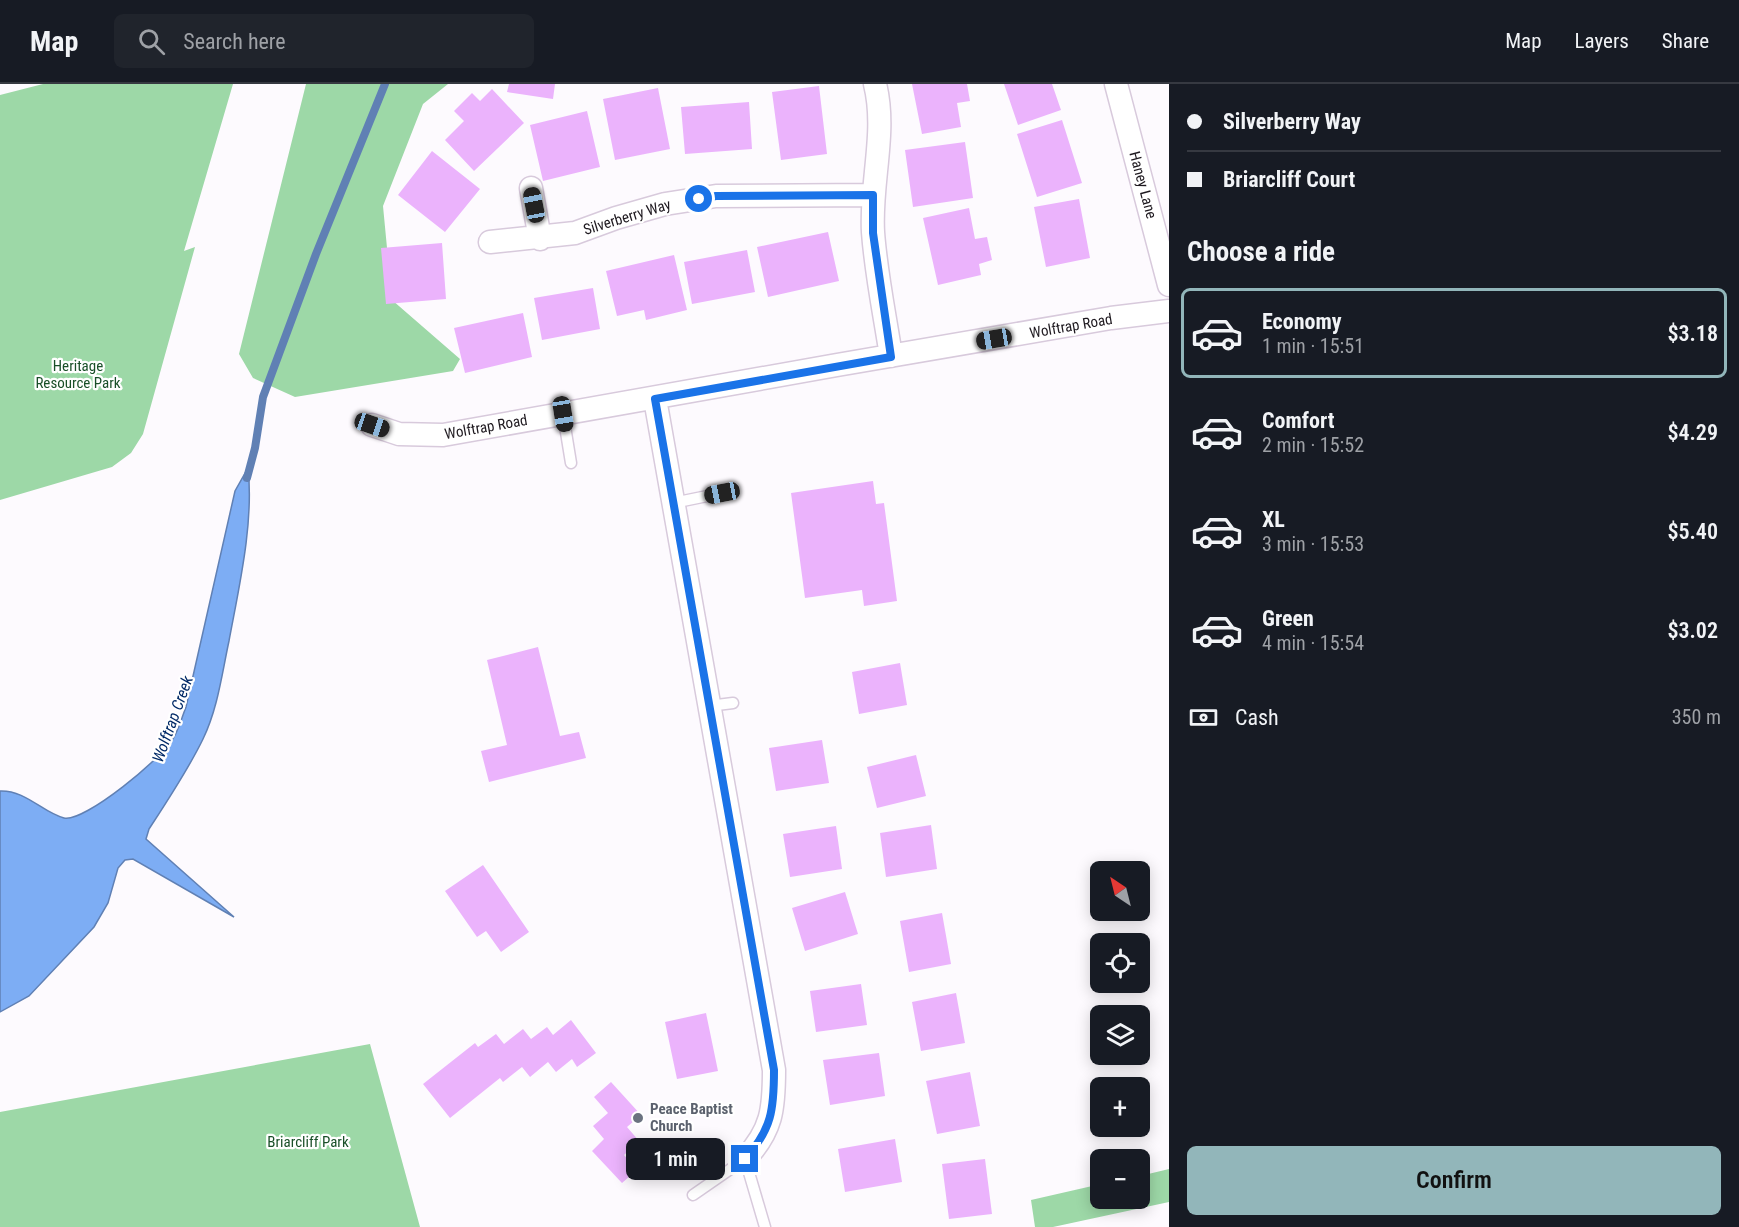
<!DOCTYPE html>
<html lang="en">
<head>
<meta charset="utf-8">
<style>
  :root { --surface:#171b24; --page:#20242c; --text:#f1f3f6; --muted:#9ea1a6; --line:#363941; --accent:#92b6ba }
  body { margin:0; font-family:"Roboto Condensed",sans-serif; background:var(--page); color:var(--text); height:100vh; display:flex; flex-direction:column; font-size:22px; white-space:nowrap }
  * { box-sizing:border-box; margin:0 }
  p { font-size:20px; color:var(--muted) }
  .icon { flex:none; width:33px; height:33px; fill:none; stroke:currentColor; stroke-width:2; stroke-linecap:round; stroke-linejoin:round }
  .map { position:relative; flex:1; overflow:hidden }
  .side { display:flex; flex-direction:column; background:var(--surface); width:570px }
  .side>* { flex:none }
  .hud { display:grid; align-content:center; height:132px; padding:0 18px; background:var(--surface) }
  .needle { width:39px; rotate:325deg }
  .controls { position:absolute; left:1090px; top:777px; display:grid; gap:12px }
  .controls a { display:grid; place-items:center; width:60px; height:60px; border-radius:9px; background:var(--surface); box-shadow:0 3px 15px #0003; font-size:30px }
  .end { position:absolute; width:27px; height:27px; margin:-14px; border:8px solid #1a73e8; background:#fff; box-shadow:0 0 0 3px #fff }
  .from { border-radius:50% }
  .bubble { position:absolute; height:42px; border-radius:9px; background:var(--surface); box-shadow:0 3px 15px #0003; font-size:20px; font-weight:600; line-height:42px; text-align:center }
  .car { position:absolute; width:18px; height:36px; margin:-18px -9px; border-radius:8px; box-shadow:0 0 4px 2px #0007; background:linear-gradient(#222 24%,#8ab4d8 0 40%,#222 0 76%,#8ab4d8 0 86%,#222 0) }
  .hud b { display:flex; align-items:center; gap:21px; height:57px; font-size:22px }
  .hud b+b { border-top:2px solid var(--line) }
  .hud i { width:15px; height:15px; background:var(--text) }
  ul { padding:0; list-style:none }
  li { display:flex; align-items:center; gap:18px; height:90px; margin:0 12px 9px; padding:0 6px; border:3px solid transparent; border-radius:9px }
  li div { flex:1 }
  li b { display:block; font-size:22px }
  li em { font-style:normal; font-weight:600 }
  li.selected { border-color:var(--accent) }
  li>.icon { width:54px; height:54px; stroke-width:1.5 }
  h2 { padding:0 18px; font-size:27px; line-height:72px }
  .pay { display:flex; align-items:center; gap:15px; height:66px; padding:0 18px; font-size:22px }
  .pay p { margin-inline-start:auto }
  .cta { display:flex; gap:12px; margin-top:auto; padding:12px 18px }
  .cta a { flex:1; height:69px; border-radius:9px; background:var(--accent); color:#111; font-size:24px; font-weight:600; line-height:69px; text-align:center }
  header { display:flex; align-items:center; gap:36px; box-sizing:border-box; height:84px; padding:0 30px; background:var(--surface); border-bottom:2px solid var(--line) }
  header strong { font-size:28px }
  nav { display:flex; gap:33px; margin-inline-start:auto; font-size:21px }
  .search { width:420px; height:54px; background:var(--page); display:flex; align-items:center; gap:15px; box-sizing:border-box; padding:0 21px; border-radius:9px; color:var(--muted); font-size:22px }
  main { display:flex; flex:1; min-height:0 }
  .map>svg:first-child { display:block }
</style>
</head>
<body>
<header>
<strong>Map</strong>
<div class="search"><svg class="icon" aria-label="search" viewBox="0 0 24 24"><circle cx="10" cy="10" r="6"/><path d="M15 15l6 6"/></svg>Search here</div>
<nav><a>Map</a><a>Layers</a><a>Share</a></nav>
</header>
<main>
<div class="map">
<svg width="1169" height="1143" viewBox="0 0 1169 1143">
  <rect width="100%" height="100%" fill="#fdfafe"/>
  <!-- green -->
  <path fill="#9dd8a7" d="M43 0H233L184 167 195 163 143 350 131 369 112 383 0 416V11Z
    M306 0H448L423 20 383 122 392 216 460 275 453 287 295 313 253 294 239 270Z
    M370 960 420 1143H0V1028Z
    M1169 1085V1118L1053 1143H1035L1031 1116 1101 1100V1114H1140V1092Z"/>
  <!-- water -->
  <path fill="#7dadf4" stroke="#6080b4" stroke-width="1.5" d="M248 384C254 439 239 503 229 557 222 589 218 624 203 655 188 686 168 716 149 745L146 755 234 833 133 775 125 776 118 784 108 819 94 843 29 912 0 928V707C26 706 43 729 64 734 84 739 164 673 174 653 179 644 182 633 186 623L235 407Z"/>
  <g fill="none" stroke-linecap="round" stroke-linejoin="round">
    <!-- stream -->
    <path stroke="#6080b4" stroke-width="8" d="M247 394 255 364 263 313 316 170 385 0"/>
  </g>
  <!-- building -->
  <path fill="#ebb3fc" d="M509 0H555L553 15 507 8Z
    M912 0H967L970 17 957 19 961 43 922 50Z
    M1004 0H1052L1061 26 1018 41Z
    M819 2 827 70 781 76 772 8Z
    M658 4 670 65 615 76 603 15Z
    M492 5 524 39 474 87 445 56 464 37 454 27 472 9 480 17Z
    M749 18 752 65 685 70 681 23Z
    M587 27 600 83 543 97 530 41Z
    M1062 36 1082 99 1037 113 1017 50Z
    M965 58 973 114 913 123 905 66Z
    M432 67 480 105 445 148 398 111Z
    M1079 115 1090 174 1046 183 1034 123Z
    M969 124 975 155 987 153 992 176 979 180 981 191 938 201 923 134Z
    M828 148 839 197 768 213 757 163Z
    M442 159 446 215 386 220 381 164Z
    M747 166 755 208 692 220 684 178Z
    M674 171 687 226 646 236 644 226 617 232 606 187Z
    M593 204 600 245 542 256 534 214Z
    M523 229 532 273 465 289 454 244Z
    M873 397 876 420 884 419 897 517 864 522 862 506 805 514 791 409Z
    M538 563 560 652 579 648 586 674 489 698 481 667 507 661 487 576Z
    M900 579 907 621 859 630 852 588Z
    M822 656 829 699 776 707 769 664Z
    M916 671 926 712 877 724 867 683Z
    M931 741 937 785 886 793 880 749Z
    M836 742 842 785 790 793 783 750Z
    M483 781 529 848 501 868 486 847 477 853 445 807Z
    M845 808 858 850 805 867 792 824Z
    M942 829 951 880 909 888 900 837Z
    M861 900 867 941 816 948 810 907Z
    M956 909 965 959 921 967 912 918Z
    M706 929 718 987 677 995 665 938Z
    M571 936 596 969 577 983 572 975 556 988 548 978 530 993 522 983 503 998 500 994 450 1034 423 1000 475 959 478 963 496 950 504 960 523 945 531 955 547 943 553 951Z
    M879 969 885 1012 830 1021 823 976Z
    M970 988 980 1042 937 1050 926 997Z
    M611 998 641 1031 627 1043 639 1057 624 1071 637 1086 622 1099 592 1067 604 1055 593 1042 608 1029 594 1013Z
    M895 1055 902 1098 845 1108 838 1065Z
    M985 1075 992 1130 949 1135 942 1080Z"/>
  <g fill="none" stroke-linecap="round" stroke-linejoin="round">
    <defs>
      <path id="lane" d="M563 330 571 379
        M673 419 722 409
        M709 622 733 619
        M693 1111 745 1075 765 1143"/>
      <path id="street" d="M875 0C887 48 870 99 873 148 876 190 885 232 891 272
        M1116 0 1169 201
        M531 104 540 155
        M490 158 575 149 616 134 665 120 716 112 873 111
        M655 315 774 986C774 1025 772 1046 745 1075
        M372 341 399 350 443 351 837 281 1111 234 1169 227"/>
    </defs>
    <!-- lane casing -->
    <use href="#lane" stroke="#d8cadc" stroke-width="13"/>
    <!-- street casing -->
    <use href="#street" stroke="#d8cadc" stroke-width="25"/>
    <!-- lane -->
    <use href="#lane" stroke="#fff" stroke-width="10"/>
    <!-- street -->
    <use href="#street" stroke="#fff" stroke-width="22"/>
  </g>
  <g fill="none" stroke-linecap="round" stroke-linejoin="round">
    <!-- route -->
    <path stroke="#1a73e8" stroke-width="8" d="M699 115 716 112 873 111V149L891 273 655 315 774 986C774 1025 772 1045 745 1075"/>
  </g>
  <!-- markers -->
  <circle fill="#6b7280" stroke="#fff" stroke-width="2" cx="638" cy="1034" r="6"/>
  <g text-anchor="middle" stroke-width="4.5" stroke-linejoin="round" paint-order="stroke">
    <!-- street labels -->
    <g font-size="15" fill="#1d181e" stroke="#fff">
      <text transform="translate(1143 101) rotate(75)" y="5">Haney Lane</text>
      <text transform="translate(627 133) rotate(-17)" y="5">Silverberry Way</text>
      <text transform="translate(1071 242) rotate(-10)" y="5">Wolftrap Road</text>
      <text transform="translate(486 343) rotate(-10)" y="5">Wolftrap Road</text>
    </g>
    <!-- park labels -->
    <g font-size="15" fill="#194f28" stroke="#fff">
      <text x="78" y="287">Heritage<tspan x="78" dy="17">Resource Park</tspan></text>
      <text x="308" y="1063">Briarcliff Park</text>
    </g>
    <!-- worship labels -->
    <g font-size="15" font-weight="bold" fill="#5b616d" stroke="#fff" text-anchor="start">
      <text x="650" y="1030">Peace Baptist<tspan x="650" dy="17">Church</tspan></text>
    </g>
    <!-- water labels -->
    <g font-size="16" font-style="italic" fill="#002966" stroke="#fff">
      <text transform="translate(172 635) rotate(-70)" y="6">Wolftrap Creek</text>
    </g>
  </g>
</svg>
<div class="controls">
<a><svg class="needle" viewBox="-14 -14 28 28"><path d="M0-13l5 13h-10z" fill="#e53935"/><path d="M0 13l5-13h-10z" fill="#9ea1a6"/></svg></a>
<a><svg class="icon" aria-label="locate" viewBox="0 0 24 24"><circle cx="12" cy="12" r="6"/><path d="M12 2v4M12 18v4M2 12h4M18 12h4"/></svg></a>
<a><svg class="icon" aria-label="layers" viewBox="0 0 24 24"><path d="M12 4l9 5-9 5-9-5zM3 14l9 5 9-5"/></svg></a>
<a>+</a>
<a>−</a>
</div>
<i class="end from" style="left:699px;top:115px"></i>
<i class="end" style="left:745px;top:1075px"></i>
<div class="bubble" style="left:626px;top:1054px;width:99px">1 min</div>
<i class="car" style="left:534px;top:121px;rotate:349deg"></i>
<i class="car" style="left:994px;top:255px;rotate:260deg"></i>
<i class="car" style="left:563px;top:330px;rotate:171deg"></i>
<i class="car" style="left:372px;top:341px;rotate:109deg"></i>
<i class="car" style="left:722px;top:409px;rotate:259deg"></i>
</div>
<section class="side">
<div class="hud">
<b><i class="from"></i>Silverberry Way</b>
<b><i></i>Briarcliff Court</b>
</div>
<h2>Choose a ride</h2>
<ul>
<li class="selected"><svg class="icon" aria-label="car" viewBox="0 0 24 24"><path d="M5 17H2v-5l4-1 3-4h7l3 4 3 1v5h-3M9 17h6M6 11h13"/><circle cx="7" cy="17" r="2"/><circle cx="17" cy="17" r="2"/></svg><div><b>Economy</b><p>1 min · 15:51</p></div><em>$3.18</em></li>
<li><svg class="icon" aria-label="car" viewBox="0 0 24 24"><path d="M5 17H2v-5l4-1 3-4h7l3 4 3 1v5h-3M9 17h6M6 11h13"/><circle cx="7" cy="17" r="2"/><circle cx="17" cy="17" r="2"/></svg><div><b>Comfort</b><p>2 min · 15:52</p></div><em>$4.29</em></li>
<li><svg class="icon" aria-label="car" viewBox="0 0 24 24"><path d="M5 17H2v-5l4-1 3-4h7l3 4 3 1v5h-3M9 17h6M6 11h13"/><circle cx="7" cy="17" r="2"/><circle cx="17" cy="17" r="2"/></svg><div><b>XL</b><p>3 min · 15:53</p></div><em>$5.40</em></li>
<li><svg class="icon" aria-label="car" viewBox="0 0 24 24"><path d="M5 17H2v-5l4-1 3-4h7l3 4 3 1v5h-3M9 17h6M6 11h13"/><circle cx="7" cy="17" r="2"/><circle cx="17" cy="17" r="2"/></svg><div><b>Green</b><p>4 min · 15:54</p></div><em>$3.02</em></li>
</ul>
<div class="pay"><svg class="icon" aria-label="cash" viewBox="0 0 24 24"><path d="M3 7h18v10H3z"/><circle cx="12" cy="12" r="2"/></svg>Cash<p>350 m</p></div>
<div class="cta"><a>Confirm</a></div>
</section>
</main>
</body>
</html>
